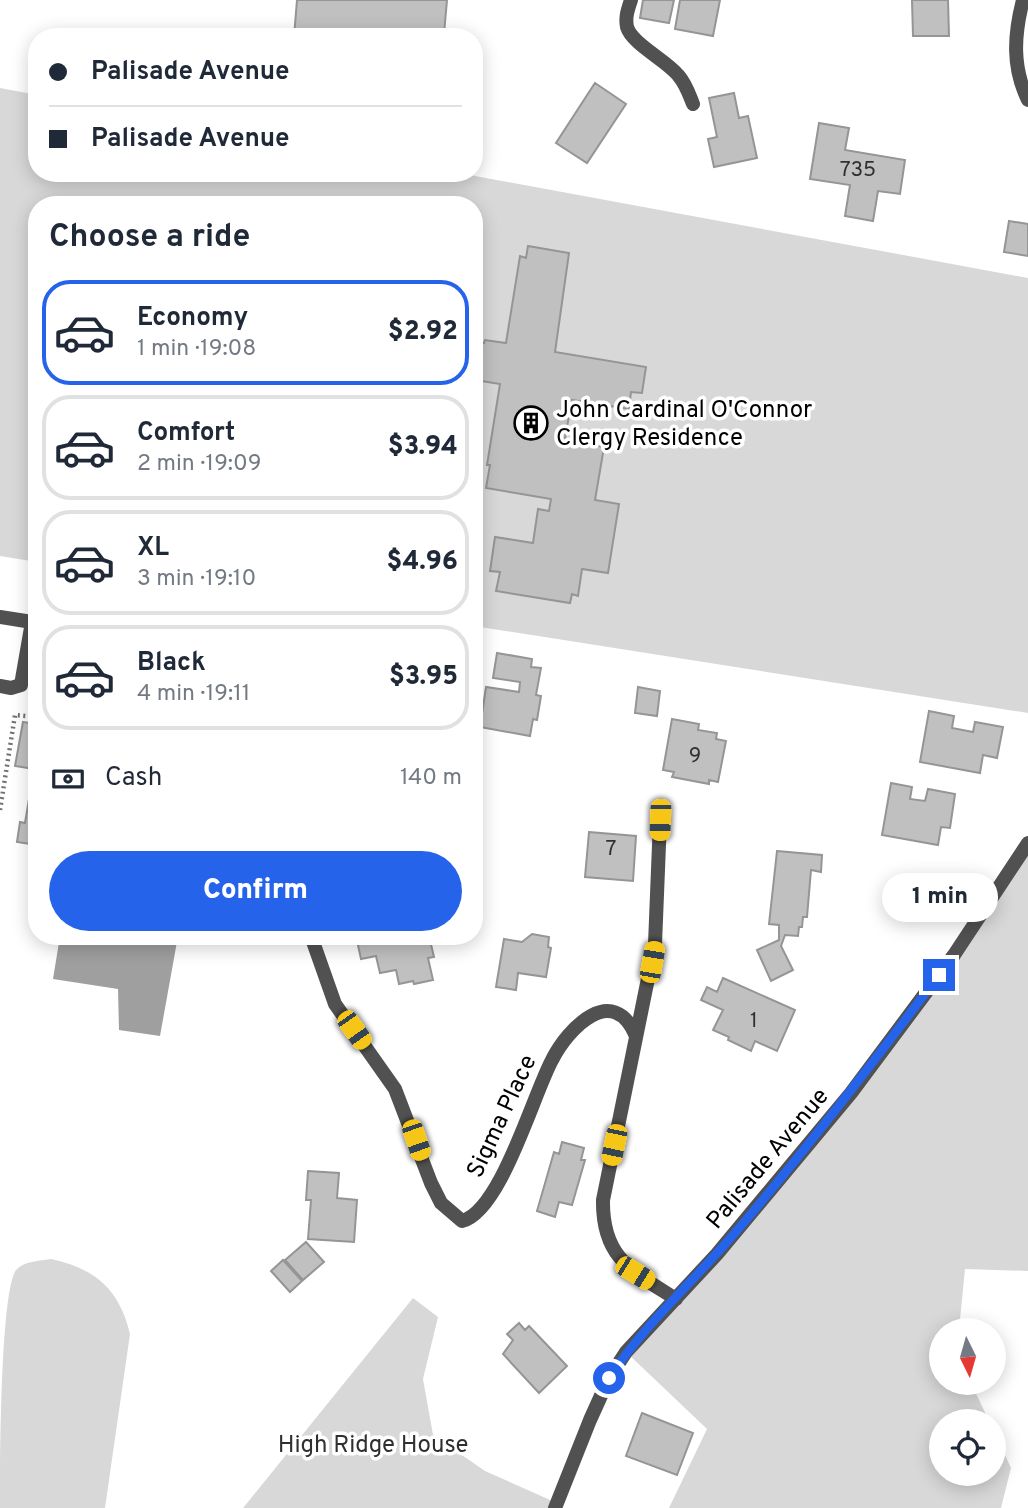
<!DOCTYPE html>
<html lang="en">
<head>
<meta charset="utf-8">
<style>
  :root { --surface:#fff; --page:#f2f2f3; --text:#1f2937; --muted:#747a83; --line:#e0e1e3; --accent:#2563eb }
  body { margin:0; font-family:Overpass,sans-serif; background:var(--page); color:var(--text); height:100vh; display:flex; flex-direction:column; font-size:26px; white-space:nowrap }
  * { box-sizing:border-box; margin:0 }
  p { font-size:23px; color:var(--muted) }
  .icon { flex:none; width:38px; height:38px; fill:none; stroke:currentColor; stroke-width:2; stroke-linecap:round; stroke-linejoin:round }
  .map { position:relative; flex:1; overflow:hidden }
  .details { position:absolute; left:28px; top:196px; width:455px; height:749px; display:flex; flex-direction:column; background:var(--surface); border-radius:28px; box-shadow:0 4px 18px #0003 }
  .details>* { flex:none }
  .hud { position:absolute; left:28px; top:28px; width:455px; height:154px; border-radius:28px; box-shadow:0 4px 18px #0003; display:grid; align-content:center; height:154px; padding:0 21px; background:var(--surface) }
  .needle { width:46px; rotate:175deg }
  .fabs { position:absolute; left:929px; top:1318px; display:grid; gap:14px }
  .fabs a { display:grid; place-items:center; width:77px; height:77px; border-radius:50%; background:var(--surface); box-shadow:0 4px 18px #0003; font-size:35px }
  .end { position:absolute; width:32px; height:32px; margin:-16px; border:9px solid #2563eb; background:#fff; box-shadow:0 0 0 4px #fff }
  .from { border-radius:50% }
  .bubble { position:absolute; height:49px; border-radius:24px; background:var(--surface); box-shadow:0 4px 18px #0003; font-size:23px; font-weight:800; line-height:49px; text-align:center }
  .car { position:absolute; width:21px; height:42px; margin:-21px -10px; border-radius:9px; box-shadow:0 0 5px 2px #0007; background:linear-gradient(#f5c518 24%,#345 0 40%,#f5c518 0 76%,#345 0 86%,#f5c518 0) }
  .hud b { display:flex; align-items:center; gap:24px; height:66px; font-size:26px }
  .hud b+b { border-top:2px solid var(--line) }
  .hud i { width:18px; height:18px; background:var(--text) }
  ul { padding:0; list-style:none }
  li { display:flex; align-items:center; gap:21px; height:105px; margin:0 14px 10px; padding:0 7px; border:4px solid var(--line); border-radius:28px }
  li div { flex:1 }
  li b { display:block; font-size:26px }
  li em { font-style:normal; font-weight:800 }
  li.active { border-color:var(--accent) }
  li>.icon { width:63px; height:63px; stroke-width:1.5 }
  h2 { padding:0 21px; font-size:32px; line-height:84px }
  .pay { display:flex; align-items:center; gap:18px; height:77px; padding:0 21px; font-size:26px }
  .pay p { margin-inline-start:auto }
  .primary-button { display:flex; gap:14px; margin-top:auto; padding:14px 21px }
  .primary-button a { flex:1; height:80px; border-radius:42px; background:var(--accent); color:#fff; font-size:28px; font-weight:800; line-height:80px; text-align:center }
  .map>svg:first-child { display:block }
</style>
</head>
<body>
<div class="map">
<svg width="1028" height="1508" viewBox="0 0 1028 1508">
  <rect width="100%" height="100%" fill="#fff"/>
  <!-- green -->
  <path fill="#d8d8d8" d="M0 88 37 95V173H459L1028 278V713L474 626V205H37V562L0 556Z
    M1028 843V1271L965 1269 959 1330H942V1382L971 1383 989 1421H942V1474H994V1431L1011 1468 1001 1508H669L707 1429 626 1352 779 1181Z
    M51 1259C95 1268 120 1290 130 1334L105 1508H0C0 1468 0 1293 16 1270 24 1261 39 1261 51 1259Z
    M413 1298 438 1317 423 1379 433 1435 485 1471 557 1503 555 1508H243Z"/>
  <!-- water -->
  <path fill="#9f9f9f" d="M60 936H178L160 1036 119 1030 118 989 53 979Z"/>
  <!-- building -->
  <path fill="#c0c0c0" stroke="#959595" stroke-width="2" d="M297 0H447L444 34 395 29 394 37H294Z
    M643 0H674L669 23 640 18Z
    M680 0H720L713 36 675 29Z
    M912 0H948L949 36H913Z
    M595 83 626 104 587 163 556 143Z
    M734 93 739 118 748 116 757 158 714 167 708 139 717 137 709 98Z
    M819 123 849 128 845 150 905 160 900 194 878 191 873 221 845 216 850 185 810 179Z
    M1009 221 1028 224V256L1004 252Z
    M528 246 569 253 555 352 646 367 642 393 631 392 629 409 572 400 565 438 581 440 580 443 604 447 595 500 619 504 608 573 582 569 578 596 572 594 570 603 496 591 500 572 490 571 495 537 533 543 538 509 549 511 551 499 486 488 490 465H487L500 384 481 381V377L474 376V341L484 343 485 340 506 343 520 256 526 258Z
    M497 653 532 659 531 667 541 668 536 695 541 696 537 720 533 719 530 736 480 727 486 687 519 692 520 682 493 678Z
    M638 687 660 691 657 716 635 713Z
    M929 711 954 716 952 728 973 732 975 722 1003 727 997 758 983 755 980 773 920 762Z
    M672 719 699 724 698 730 717 733 716 739 726 741 718 782 709 780V784L672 777 674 772 663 770Z
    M23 722 37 724V845L17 842 20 822 25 823 34 769 15 766Z
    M891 783 912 787 910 799 925 801 928 789 955 794 950 828 941 827 938 845 882 835Z
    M589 832 636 836 633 881 585 877Z
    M777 851 822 855 821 872 811 870 807 917H803L802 927H799L798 936 785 935 781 946 793 970 771 981 757 950 779 940V925L769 924Z
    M532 934 549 937 548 947 551 948 546 977 518 973 516 990 496 987 504 939 522 942Z
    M356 936H429L434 957 428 958 433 980 414 984 413 981 399 984 396 970 380 973 376 956 361 959Z
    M723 978 795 1010 777 1051 755 1041 751 1051 728 1040 729 1037 713 1030 723 1010 701 1000 707 987 717 992Z
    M562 1142 584 1148 581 1160H585L572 1205 559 1202 555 1217 537 1211 554 1152 559 1154Z
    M308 1171 339 1173 337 1198 357 1200 354 1242 308 1239 311 1200H306Z
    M306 1242 324 1262 303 1280 285 1260Z
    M283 1260 302 1281 290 1292 271 1271Z
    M519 1323 525 1330 529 1326 567 1366 539 1393 503 1354 513 1340 507 1334Z
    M642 1413 693 1433 677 1475 626 1456Z"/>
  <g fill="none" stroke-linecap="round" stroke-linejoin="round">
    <!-- path -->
    <path stroke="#737373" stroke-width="4.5" stroke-dasharray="2 3.5" stroke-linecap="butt" d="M0 810 15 715 37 717"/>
    <!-- lane -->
    <path stroke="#515151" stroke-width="14" d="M631 0C628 9 625 17 627 27 632 44 666 60 678 75 686 84 689 94 693 104
      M0 617 32 622 21 685 11 688 0 686"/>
    <!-- street -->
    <path stroke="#515151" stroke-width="14" d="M1023 0C1014 35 1012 67 1028 100
      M660 820 655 944 603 1200C602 1258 632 1271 676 1299
      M311 936 335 1004 395 1089 431 1183 441 1203 462 1221C501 1211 533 1095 552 1060 568 1028 613 982 636 1036
      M555 1508 590 1420 609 1378 626 1352 717 1254 851 1093 954 955 1028 843"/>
  </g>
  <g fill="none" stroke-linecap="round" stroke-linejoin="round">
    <!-- route -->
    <path stroke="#2563eb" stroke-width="9" d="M609 1378C644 1325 693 1282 734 1234 806 1150 873 1063 939 975"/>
  </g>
  <!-- icons -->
  <defs>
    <symbol id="building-ring" viewBox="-11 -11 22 22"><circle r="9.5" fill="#fff" stroke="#000" stroke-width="1.5"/><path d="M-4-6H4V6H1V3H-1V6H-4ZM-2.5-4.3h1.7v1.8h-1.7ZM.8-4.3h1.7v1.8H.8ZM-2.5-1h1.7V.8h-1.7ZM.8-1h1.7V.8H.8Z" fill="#000"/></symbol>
  </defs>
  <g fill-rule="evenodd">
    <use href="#building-ring" x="512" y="404" width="38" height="38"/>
  </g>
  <g text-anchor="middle" stroke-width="7" stroke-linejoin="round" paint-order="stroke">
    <!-- number labels -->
    <g font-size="21" fill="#303030">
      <text x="858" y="176">735</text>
      <text x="695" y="762">9</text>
      <text x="611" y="855">7</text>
      <text x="754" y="1027">1</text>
    </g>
    <!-- poi labels -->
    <g font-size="24" fill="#000" stroke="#fff" text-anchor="start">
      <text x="556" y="417">John Cardinal O'Connor<tspan x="556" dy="28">Clergy Residence</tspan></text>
    </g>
    <!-- street labels -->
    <g font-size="24" fill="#000" stroke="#fff">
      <text transform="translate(501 1116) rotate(-65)" y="8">Sigma Place</text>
      <text transform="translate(767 1158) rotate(-50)" y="8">Palisade Avenue</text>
    </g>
    <!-- park labels -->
    <g font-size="24" fill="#2f2f2f" stroke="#fff">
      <text x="373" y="1452">High Ridge House</text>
    </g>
  </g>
</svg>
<div class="fabs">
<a><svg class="needle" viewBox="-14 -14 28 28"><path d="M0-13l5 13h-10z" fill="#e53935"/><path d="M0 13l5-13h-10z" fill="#747a83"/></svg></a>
<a><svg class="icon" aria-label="locate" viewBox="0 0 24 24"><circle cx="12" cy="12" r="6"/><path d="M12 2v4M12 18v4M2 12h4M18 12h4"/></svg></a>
</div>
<i class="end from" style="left:609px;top:1378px"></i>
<i class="end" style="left:939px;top:975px"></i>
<div class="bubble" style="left:882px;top:873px;width:116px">1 min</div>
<i class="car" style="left:660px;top:820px;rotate:182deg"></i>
<i class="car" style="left:652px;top:962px;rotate:10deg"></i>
<i class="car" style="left:354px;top:1030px;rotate:145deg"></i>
<i class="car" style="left:416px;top:1140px;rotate:161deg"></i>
<i class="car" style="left:614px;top:1145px;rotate:192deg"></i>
<i class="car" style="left:635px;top:1273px;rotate:122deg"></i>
<div class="hud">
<b><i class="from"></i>Palisade Avenue</b>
<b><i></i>Palisade Avenue</b>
</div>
<section class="details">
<h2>Choose a ride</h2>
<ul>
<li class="active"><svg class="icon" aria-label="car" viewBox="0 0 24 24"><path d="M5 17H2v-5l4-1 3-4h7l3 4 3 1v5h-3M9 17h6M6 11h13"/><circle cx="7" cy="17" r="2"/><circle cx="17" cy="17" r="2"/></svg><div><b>Economy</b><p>1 min · 19:08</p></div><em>$2.92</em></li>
<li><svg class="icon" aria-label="car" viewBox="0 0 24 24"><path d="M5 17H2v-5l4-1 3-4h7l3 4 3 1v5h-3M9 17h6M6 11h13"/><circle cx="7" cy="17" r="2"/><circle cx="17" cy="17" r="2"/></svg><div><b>Comfort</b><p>2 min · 19:09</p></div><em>$3.94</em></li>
<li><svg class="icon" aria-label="car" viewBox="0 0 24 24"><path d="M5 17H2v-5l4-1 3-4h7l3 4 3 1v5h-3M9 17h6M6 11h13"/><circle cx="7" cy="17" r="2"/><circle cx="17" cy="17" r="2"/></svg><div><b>XL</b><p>3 min · 19:10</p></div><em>$4.96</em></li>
<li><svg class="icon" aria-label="car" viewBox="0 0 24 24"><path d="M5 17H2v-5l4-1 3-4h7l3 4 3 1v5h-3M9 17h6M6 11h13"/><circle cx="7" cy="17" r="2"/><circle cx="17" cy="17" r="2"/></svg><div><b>Black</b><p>4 min · 19:11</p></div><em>$3.95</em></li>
</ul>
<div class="pay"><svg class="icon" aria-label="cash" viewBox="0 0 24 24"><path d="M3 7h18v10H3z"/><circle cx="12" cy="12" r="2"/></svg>Cash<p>140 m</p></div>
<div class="primary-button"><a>Confirm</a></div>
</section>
</div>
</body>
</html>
